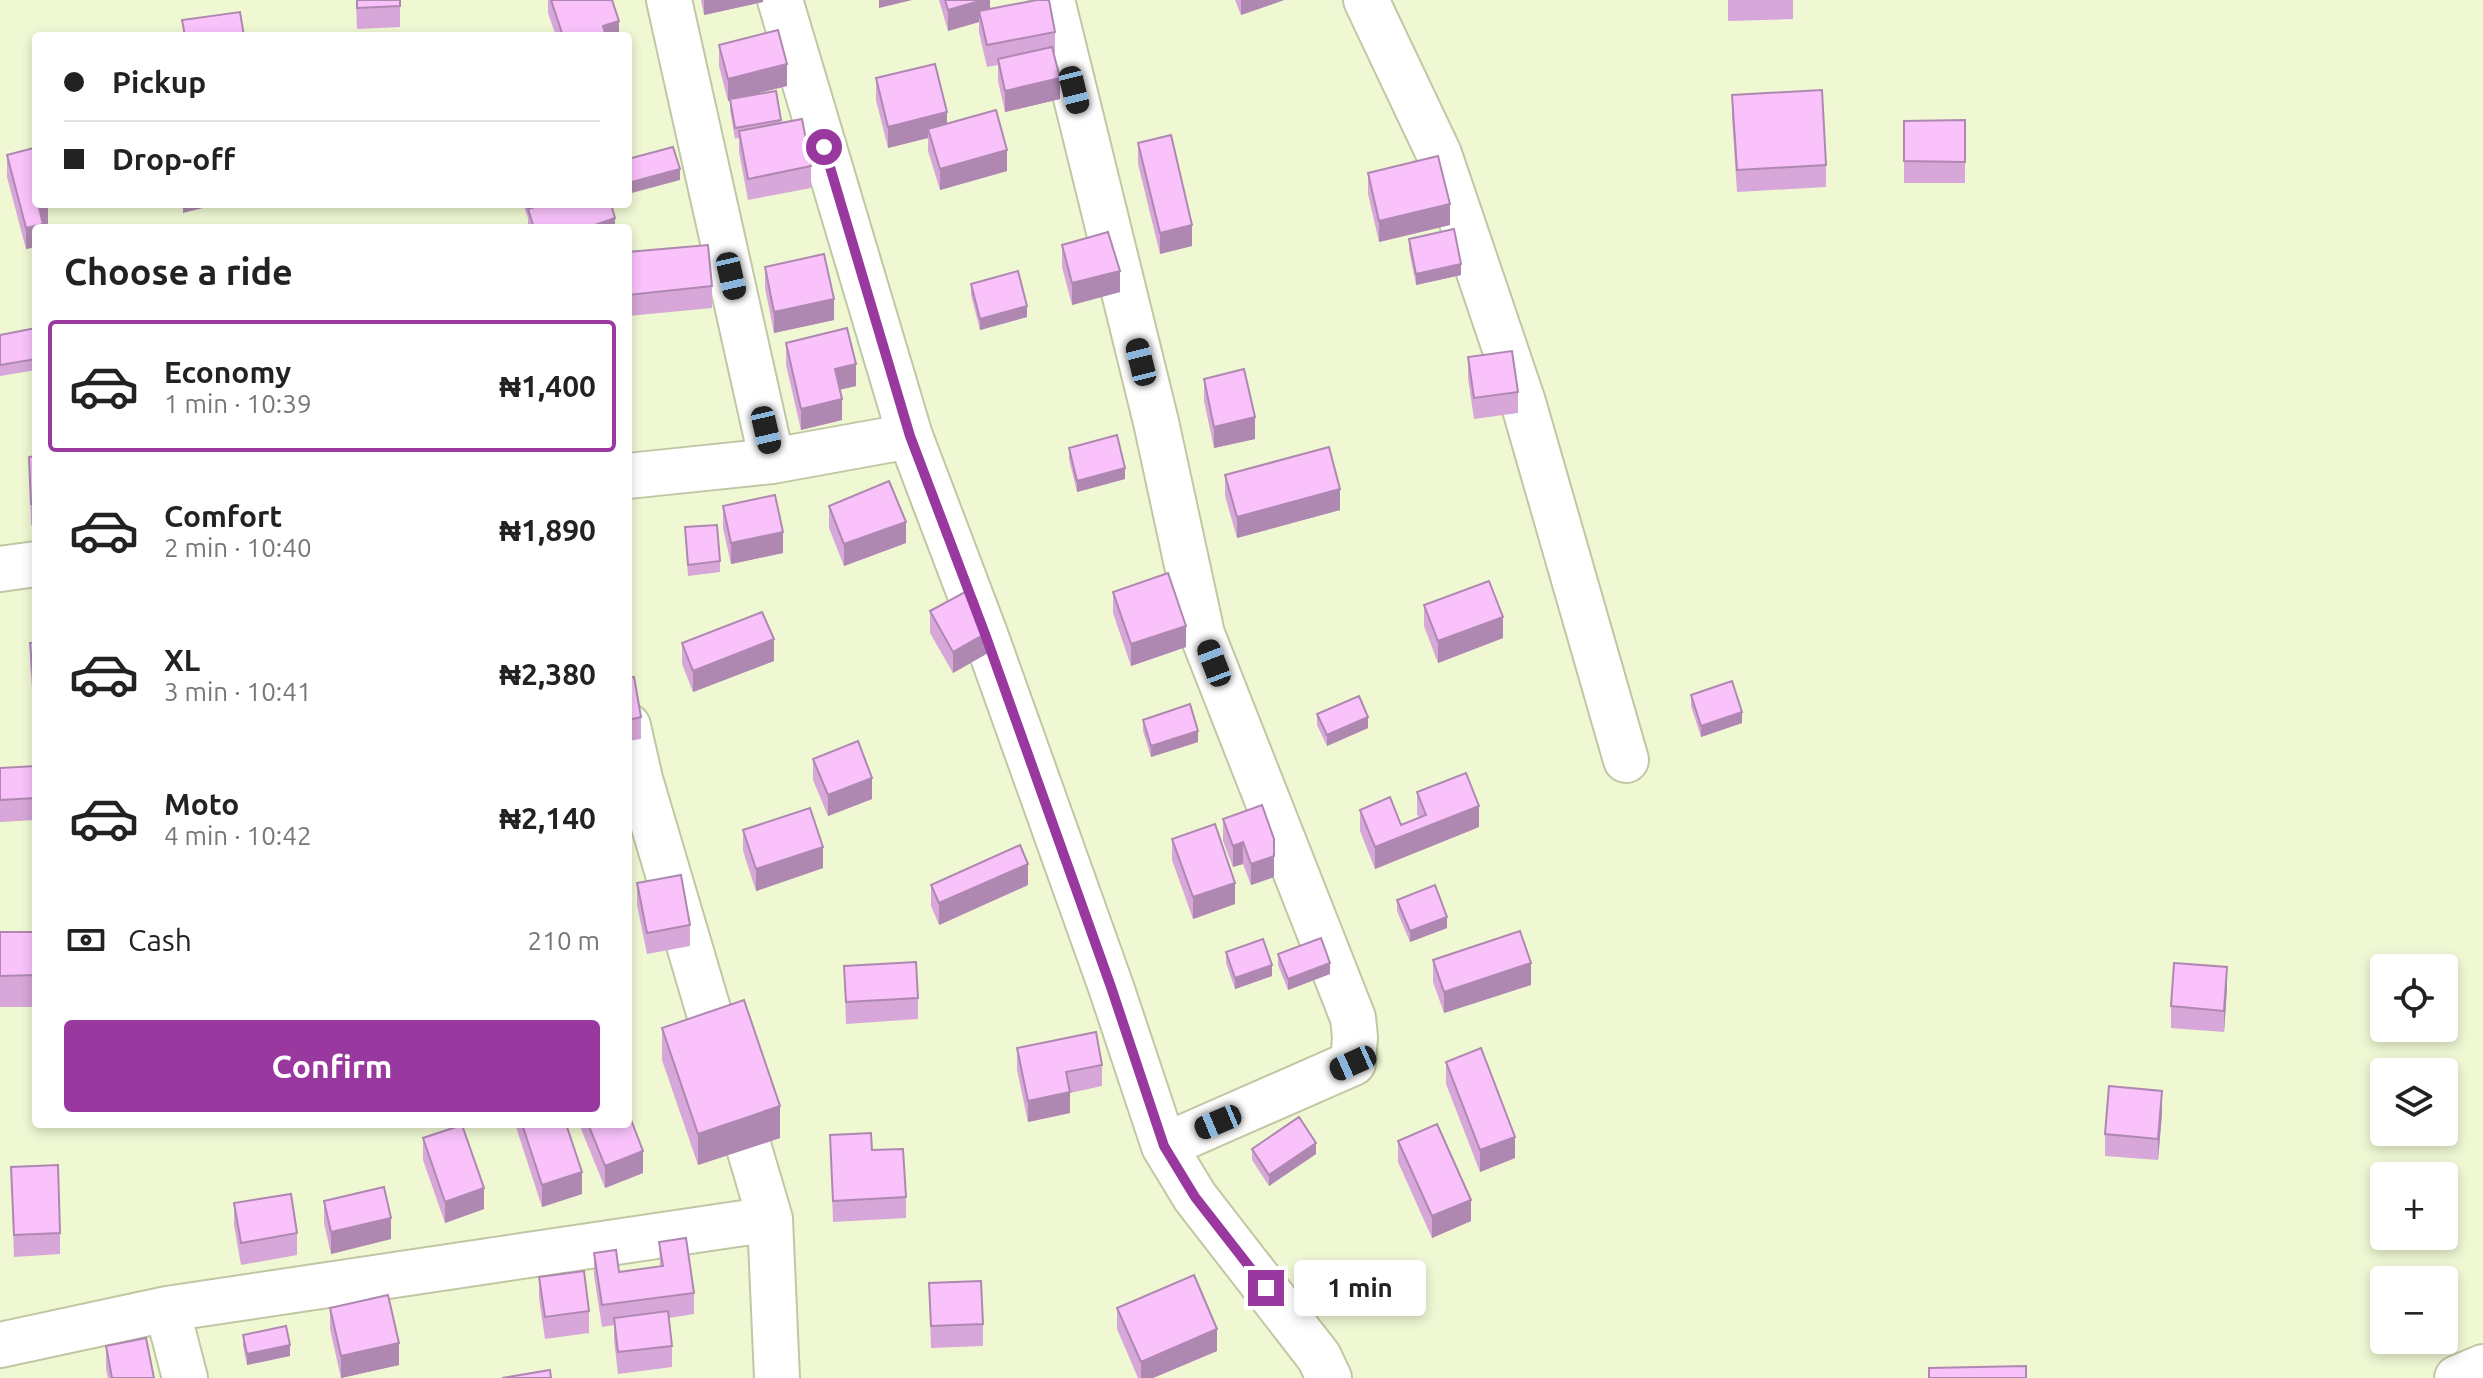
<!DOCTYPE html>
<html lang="en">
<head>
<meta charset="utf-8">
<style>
  :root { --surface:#fff; --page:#f2f2f2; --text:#222; --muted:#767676; --line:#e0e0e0; --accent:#99389f }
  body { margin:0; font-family:Ubuntu,sans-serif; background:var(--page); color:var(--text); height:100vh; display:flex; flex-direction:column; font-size:30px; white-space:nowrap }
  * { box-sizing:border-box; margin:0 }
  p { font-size:26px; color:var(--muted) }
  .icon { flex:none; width:44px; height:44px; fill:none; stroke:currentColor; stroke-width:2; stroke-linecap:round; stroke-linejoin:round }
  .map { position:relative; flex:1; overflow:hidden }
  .panel { position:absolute; left:32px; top:224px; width:600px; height:904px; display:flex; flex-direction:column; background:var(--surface); border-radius:8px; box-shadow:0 4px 12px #0003 }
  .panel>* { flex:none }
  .top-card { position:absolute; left:32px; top:32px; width:600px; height:176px; border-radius:8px; box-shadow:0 4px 12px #0003; display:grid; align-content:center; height:176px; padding:0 32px; background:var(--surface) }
  .tools { position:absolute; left:2370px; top:954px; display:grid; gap:16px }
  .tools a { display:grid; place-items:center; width:88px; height:88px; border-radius:8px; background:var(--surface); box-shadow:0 4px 12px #0003; font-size:40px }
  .end { position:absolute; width:36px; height:36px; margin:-18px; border:10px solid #99389f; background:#fff; box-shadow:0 0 0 4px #fff }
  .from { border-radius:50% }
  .bubble { position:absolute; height:56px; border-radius:8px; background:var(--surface); box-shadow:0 4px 12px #0003; font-size:26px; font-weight:700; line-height:56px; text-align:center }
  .car { position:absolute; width:24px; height:48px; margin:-24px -12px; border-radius:10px; box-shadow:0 0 6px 2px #0007; background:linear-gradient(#222 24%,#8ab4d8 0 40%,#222 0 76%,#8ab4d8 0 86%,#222 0) }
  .top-card b { display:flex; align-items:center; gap:28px; height:76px; font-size:30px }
  .top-card b+b { border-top:2px solid var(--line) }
  .top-card i { width:20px; height:20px; background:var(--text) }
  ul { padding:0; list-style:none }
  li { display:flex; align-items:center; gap:24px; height:132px; margin:0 16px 12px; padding:0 16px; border:4px solid transparent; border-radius:8px }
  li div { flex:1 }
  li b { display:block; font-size:30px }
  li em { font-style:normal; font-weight:700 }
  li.current { border-color:var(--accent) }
  li>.icon { width:72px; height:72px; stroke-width:1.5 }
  h2 { padding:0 32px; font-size:36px; line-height:96px }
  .pay { display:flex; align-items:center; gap:20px; height:88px; padding:0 32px; font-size:30px }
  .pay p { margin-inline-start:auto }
  .action { display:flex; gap:16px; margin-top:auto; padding:16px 32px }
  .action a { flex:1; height:92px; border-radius:8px; background:var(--accent); color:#fff; font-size:32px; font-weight:700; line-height:92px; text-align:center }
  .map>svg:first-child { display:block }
</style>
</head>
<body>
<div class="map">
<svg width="2483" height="1378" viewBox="0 0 2483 1378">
  <rect width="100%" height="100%" fill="#eff8d3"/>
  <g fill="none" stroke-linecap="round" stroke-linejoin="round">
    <defs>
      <path id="minor" d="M669 0 772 461
        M780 0 910 436 985 634 1111 987 1164 1146 1195 1197 1319 1357 1329 1378
        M1052 0 1156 422 1202 634 1353 1018 1355 1037 1353 1063 1164 1146
        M1366 0 1439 154 1523 402 1626 760
        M628 476 772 461 910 436
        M0 569 36 564
        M628 726 640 779 770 1219 777 1378
        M167 1309 185 1378
        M0 1345 167 1309 770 1219
        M2457 1378 2483 1367"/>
    </defs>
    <!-- minor casing -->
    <use href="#minor" stroke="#bfc8a3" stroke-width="48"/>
    <!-- minor -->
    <use href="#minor" stroke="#fff" stroke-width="44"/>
  </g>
  <!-- wall -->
  <path fill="#d6a7d8" d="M356 0H400V27L357 29Z
    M548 0H612L619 36H556L548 13Z
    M701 0H763V2L704 15Z
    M939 0H990V9L1055 32V53H1054L1060 99 1005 112 998 81V65L987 67 979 32V22L948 31Z
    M1235 0H1284L1241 15Z
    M1728 0H1793V19L1728 21Z
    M719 45 787 86 737 98 781 120V123L811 166V188L748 200 739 152V138L735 139 730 110V100L728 101 719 66Z
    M876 78 947 124 1007 171 940 190 928 151V138L888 148 876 100Z
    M1732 95 1826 165V187L1737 192 1732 117Z
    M1965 120V183H1904V121Z
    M1138 143 1192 246 1160 254 1138 164Z
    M7 155 48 204V224L43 225V228H36V247L26 249 7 177Z
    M1368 173 1450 225 1379 242 1368 194Z
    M523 204H611L615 228H528V218Z
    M1409 239 1461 275 1416 285 1409 250Z
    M1062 245 1120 292 1072 305 1062 267Z
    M628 252 712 286V308L628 316Z
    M765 267 834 320 774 333 765 288Z
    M971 284 1027 317 980 330 971 295Z
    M36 328V370L0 376V335Z
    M786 343 856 386 840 389 842 420 801 430 786 365Z
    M1468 357 1518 392V413L1474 419 1468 378Z
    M1204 379 1255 439 1214 448 1204 401Z
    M1069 448 1125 479 1077 492 1069 459Z
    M36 456V525H31L29 457Z
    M1225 475 1340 510 1237 538 1225 496Z
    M723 506 783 553 731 564 723 528Z
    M829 506 906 543 844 566 829 528Z
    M685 527 720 561V572L688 576Z
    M1113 592 1186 647 1131 666 1113 613Z
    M1424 605 1503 638 1438 663 1424 626Z
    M930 611 988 653 953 673 930 633Z
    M30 643H36V709L34 710 30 665Z
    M682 643 774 661 693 692 682 664Z
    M628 678 641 717V739L628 741Z
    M1691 695 1742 723 1701 737 1691 706Z
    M1317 714 1368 728 1327 746 1317 725Z
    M1143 720 1198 742 1151 757 1143 731Z
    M813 759 872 799 828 816 813 780Z
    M36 766V820L0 822V768Z
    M1417 792 1479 827 1375 869 1360 831V810L1401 825 1419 818 1417 814Z
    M1223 819 1274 877 1251 885 1243 864 1233 867 1223 841Z
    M743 830 823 868 756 891 743 851Z
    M1172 839 1235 904 1193 919 1172 860Z
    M637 883 690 925V946L647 954 637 905Z
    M931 885H1028L939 925 931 906Z
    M1397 900 1447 928 1410 942 1397 911Z
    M0 932H36V1007H0Z
    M1226 952 1272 976 1235 989 1226 963Z
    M1278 954 1330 974 1288 990 1278 965Z
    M1433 960 1531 985 1444 1013 1433 982Z
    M844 966 918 998V1019L846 1024Z
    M2227 988 2224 1032 2171 1028V1006Z
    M662 1028 780 1138 698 1165 662 1060Z
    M1017 1048 1102 1065V1086L1070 1093V1113L1028 1122 1017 1070Z
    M1446 1062 1515 1158 1480 1172 1446 1084Z
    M2162 1113 2158 1160 2105 1156V1134Z
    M515 1124H566L582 1194 542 1207Z
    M579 1124H628L643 1173 605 1188Z
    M830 1135 872 1150 906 1197V1218L833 1222Z
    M423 1138 484 1209 445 1223 423 1160Z
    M1398 1141 1471 1221 1432 1238 1398 1162Z
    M1252 1149 1316 1154 1269 1186 1252 1160Z
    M11 1167 60 1233V1254L14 1257Z
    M324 1201 391 1239 331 1254 324 1223Z
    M234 1203 297 1233V1255L241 1265 234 1225Z
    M659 1242 694 1293V1314L669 1318 672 1346V1367L618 1374 614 1340V1325L602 1327 594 1275V1253L619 1272 660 1266Z
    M539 1277 589 1311V1333L545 1339 539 1298Z
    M929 1283 983 1324V1346L931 1348Z
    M330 1308 399 1365 341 1378 330 1329Z
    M1117 1308 1217 1351 1153 1378H1138L1117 1329Z
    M243 1335 290 1356 247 1365 243 1346Z
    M106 1346 154 1378H108L106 1368Z"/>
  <!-- shaded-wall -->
  <path fill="#ae88b0" d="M704 0H763V2L704 15Z
    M879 0H912L879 8Z
    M983 0H990V20L979 11V22L948 31V10Z
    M1241 0H1284L1241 15Z
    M619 21V36H603V26Z
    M787 64V86L728 101V79Z
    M1060 78V99L1005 112V91Z
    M947 112V133L928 129V138L888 148V127Z
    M1007 150V171L940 190V169Z
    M680 169V180L628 194V183Z
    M38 204H48V224L43 225V228H36V247L26 249V228Z
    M183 204H219L183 213Z
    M528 204H568L528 211Z
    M1450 204V225L1379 242V221Z
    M615 218V228H586Z
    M1192 225V246L1160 254V233Z
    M1461 264V275L1416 285V274Z
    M1120 271V292L1072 305V283Z
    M834 299V320L774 333V312Z
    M1027 306V317L980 330V319Z
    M856 364V386L835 391V369Z
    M842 399V420L801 430V409Z
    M1255 417V439L1214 448V427Z
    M1125 468V479L1077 492V481Z
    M1340 489V510L1237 538V517Z
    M906 522V543L844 566V544Z
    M783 532V553L731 564V543Z
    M1503 617V638L1438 663V641Z
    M1186 626V647L1131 666V644Z
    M988 632V653L953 673V652Z
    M774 639V661L693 692V671Z
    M1742 712V723L1701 737V726Z
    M1368 717V728L1327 746V735Z
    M1198 731V742L1151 757V746Z
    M872 778V799L828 816V795Z
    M1479 806V827L1375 869V847Z
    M1274 839V877L1251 885V864Z
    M1243 842V864L1233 867V846Z
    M823 847V868L756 891V869Z
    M1028 864V885L939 925V903Z
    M1235 883V904L1193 919V897Z
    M1447 917V928L1410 942V931Z
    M1330 963V974L1288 990V979Z
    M1531 963V985L1444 1013V992Z
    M1272 965V976L1235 989V978Z
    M2227 967V988L2224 1032V1011Z
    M2162 1091V1113L2158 1160V1139Z
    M1070 1092V1113L1028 1122V1101Z
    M780 1106V1138L698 1165V1134Z
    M1515 1137V1158L1480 1172V1150Z
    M1316 1143V1154L1269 1186V1175Z
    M643 1151V1173L605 1188V1166Z
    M582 1172V1194L542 1207V1185Z
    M484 1188V1209L445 1223V1202Z
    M1471 1200V1221L1432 1238V1216Z
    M391 1218V1239L331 1254V1232Z
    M1217 1329V1351L1153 1378H1141V1362Z
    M399 1343V1365L341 1378V1356Z
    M290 1345V1356L247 1365V1354Z"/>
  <!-- building -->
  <path fill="#f9c2fb" stroke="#ae88b0" stroke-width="2" d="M357 0H400V6L357 8Z
    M551 0H612L619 21 603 26 606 36H563Z
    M945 0H983L948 10Z
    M1037 0H1049L1055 32 987 45 979 11Z
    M240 12 244 36H185L182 20Z
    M778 30 787 64 728 79 719 45Z
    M1052 47 1060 78 1005 91 998 59Z
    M935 64 947 112 888 127 876 78Z
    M1822 90 1826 165 1737 170 1732 95Z
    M776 91 781 120 735 128 730 99Z
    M996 110 1007 150 940 169 928 129Z
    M802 119 811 166 748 179 739 131Z
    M1965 120V162L1904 161V121Z
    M1171 135 1192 225 1160 233 1138 143Z
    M673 147 680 169 628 183V159Z
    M34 148 36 156V204H40H38L43 224 26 228 7 155Z
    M1438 156 1450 204 1379 221 1368 173Z
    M544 204H611L615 218 586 228H534L528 209Z
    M1454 229 1461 264 1416 274 1409 239Z
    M1108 232 1120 271 1072 283 1062 245Z
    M708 245 712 286 628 295V252Z
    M824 254 834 299 774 312 765 267Z
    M1018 271 1027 306 980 319 971 284Z
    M36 328V359L0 365V335Z
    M847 328 856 364 835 369 842 399 801 409 786 343Z
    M1512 351 1518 392 1474 398 1468 357Z
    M1244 369 1255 417 1214 427 1204 379Z
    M1117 435 1125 468 1077 481 1069 448Z
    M1329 447 1340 489 1237 517 1225 475Z
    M36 456V504H31L29 457Z
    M889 481 906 522 844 544 829 506Z
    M775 495 783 532 731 543 723 506Z
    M717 525 720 561 688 565 685 527Z
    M1168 573 1186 626 1131 644 1113 592Z
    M1489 581 1503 617 1438 641 1424 605Z
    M965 592 988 632 953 652 930 611Z
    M762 612 774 639 693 671 682 643Z
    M30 643H36V688H34Z
    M634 677 641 717 628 720V678Z
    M1732 681 1742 712 1701 726 1691 695Z
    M1359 696 1368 717 1327 735 1317 714Z
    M1190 704 1198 731 1151 746 1143 720Z
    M858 741 872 778 828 795 813 759Z
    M36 766V798L0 800V768Z
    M1466 773 1479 806 1375 847 1360 810 1390 797 1401 825 1426 815 1417 792Z
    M1262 805 1274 839V856L1251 864 1243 842 1233 846 1223 819Z
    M810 808 823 847 756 869 743 830Z
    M1215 824 1235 883 1193 897 1172 839Z
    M1020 845 1028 864 939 903 931 885Z
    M681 875 690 925 647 933 637 883Z
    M1435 885 1447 917 1410 931 1397 900Z
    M1520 931 1531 963 1444 992 1433 960Z
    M0 932H36V975L0 976Z
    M1321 938 1330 963 1288 979 1278 954Z
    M1263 939 1272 965 1235 978 1226 952Z
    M916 962 918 998 846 1002 844 966Z
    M2174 963 2227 967 2224 1011 2171 1006Z
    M744 1000 780 1106 698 1134 662 1028Z
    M1096 1032 1102 1065 1066 1072 1070 1092 1028 1101 1017 1048Z
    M1481 1048 1515 1137 1480 1150 1446 1062Z
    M2109 1086 2162 1091 2158 1139 2105 1134Z
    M628 1112 643 1151 605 1166 588 1124H628Z
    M1299 1117 1316 1143 1269 1175 1252 1149Z
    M522 1124H566L582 1172 542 1185Z
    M1437 1124 1471 1200 1432 1216 1398 1141Z
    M462 1125 484 1188 445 1202 423 1138Z
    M871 1133 872 1150 903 1149 906 1197 833 1201 830 1135Z
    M58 1165 60 1233 14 1235 11 1167Z
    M384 1187 391 1218 331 1232 324 1201Z
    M291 1194 297 1233 241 1243 234 1203Z
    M686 1238 694 1293 602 1305 594 1253 616 1250 619 1272 663 1266 659 1242Z
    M584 1271 589 1311 545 1317 539 1277Z
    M1194 1275 1217 1329 1141 1362 1117 1308Z
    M981 1281 983 1324 931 1326 929 1283Z
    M388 1295 399 1343 341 1356 330 1308Z
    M668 1311 672 1346 618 1352 614 1318Z
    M286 1326 290 1345 247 1354 243 1335Z
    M146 1338 154 1378H112L106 1346Z
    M2026 1366V1378H1929V1368Z
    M550 1370 551 1378H502Z"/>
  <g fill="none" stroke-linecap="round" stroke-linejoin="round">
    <!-- route -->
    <path stroke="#99389f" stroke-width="10" d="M824 147 910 436 985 634 1111 987 1164 1146 1195 1197 1266 1288"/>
  </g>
</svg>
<div class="tools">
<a><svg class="icon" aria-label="locate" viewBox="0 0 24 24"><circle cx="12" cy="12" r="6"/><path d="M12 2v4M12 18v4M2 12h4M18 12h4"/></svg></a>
<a><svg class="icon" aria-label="layers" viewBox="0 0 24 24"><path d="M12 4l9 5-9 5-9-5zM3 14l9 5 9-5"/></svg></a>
<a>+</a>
<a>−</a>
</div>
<i class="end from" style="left:824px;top:147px"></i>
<i class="end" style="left:1266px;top:1288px"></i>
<div class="bubble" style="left:1294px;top:1260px;width:132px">1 min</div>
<i class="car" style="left:1074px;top:90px;rotate:166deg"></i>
<i class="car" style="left:731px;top:276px;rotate:167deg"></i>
<i class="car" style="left:1141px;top:362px;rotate:346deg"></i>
<i class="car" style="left:766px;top:430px;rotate:167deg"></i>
<i class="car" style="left:1214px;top:663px;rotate:339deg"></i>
<i class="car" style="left:1353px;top:1063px;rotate:246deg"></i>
<i class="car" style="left:1218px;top:1122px;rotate:247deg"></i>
<div class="top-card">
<b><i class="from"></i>Pickup</b>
<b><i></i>Drop-off</b>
</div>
<section class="panel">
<h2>Choose a ride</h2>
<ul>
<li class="current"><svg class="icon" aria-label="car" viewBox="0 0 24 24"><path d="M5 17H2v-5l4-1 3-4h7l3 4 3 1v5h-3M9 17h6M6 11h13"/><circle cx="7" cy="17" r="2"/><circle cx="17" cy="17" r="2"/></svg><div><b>Economy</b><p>1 min · 10:39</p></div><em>₦1,400</em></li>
<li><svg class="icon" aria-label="car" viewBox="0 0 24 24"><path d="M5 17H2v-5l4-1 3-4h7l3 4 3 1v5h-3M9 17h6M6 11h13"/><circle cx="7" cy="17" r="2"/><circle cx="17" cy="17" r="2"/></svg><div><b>Comfort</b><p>2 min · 10:40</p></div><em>₦1,890</em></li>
<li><svg class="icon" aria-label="car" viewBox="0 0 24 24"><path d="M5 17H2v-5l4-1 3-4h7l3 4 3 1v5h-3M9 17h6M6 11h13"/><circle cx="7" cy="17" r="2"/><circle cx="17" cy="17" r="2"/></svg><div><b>XL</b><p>3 min · 10:41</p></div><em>₦2,380</em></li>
<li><svg class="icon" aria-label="car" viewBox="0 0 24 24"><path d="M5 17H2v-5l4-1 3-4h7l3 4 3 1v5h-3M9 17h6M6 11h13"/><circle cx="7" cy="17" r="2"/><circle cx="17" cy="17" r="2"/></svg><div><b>Moto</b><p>4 min · 10:42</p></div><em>₦2,140</em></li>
</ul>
<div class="pay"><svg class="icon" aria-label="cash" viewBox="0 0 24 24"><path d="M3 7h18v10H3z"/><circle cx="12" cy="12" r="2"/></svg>Cash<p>210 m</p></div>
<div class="action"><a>Confirm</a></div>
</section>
</div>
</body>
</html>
